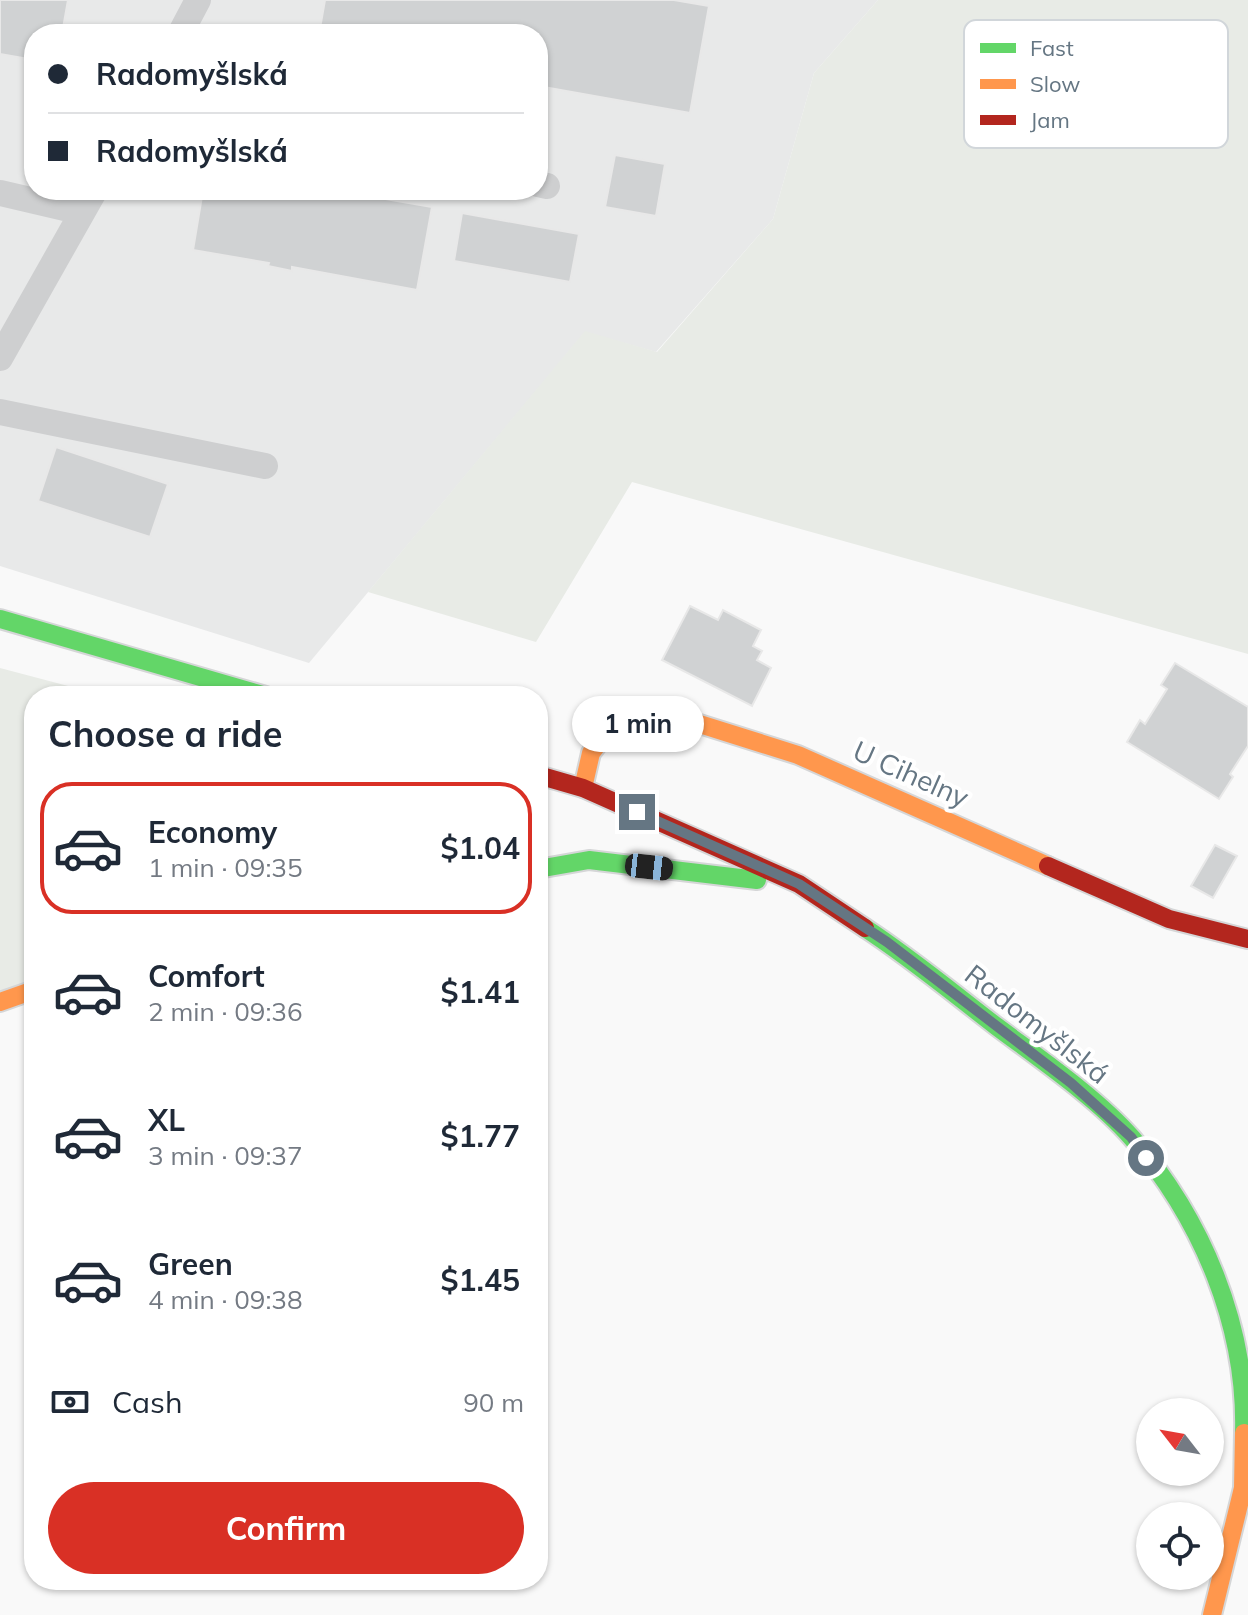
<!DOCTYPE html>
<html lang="en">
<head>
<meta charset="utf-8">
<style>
  :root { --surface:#fff; --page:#f6f6f7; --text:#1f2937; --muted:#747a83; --line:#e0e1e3; --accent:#d93025 }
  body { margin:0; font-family:Mulish,sans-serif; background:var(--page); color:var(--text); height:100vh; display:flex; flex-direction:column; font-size:30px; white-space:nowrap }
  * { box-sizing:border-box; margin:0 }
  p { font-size:26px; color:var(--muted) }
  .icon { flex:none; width:44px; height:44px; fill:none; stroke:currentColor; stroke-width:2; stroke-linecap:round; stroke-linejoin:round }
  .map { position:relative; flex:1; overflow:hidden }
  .side { position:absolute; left:24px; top:686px; width:524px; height:904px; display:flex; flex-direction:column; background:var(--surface); border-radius:32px; box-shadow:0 2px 6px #0004 }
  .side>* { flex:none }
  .hud { position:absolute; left:24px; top:24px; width:524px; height:176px; border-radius:32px; box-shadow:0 2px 6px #0004; display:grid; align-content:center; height:176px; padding:0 24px; background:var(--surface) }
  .needle { width:52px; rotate:301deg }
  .controls { position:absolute; left:1136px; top:1398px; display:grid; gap:16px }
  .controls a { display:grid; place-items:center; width:88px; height:88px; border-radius:50%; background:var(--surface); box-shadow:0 2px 6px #0004; font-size:40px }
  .end { position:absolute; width:36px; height:36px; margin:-18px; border:10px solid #657683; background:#fff; box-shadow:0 0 0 4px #fff }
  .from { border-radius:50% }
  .bubble { position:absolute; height:56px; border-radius:28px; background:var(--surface); box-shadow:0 2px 6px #0004; font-size:26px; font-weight:700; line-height:56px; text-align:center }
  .car { position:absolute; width:24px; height:48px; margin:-24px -12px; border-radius:10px; box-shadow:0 0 6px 2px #0007; background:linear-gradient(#222 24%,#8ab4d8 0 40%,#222 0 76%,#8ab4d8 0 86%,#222 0) }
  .hud b { display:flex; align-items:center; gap:28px; height:76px; font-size:30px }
  .hud b+b { border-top:2px solid var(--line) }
  .hud i { width:20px; height:20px; background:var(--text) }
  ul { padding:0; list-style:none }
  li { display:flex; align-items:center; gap:24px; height:132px; margin:0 16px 12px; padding:0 8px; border:4px solid transparent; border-radius:32px }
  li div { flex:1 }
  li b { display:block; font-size:30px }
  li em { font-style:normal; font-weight:700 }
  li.on { border-color:var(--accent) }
  li>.icon { width:72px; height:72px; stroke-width:1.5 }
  h2 { padding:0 24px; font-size:36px; line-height:96px }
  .pay { display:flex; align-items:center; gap:20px; height:88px; padding:0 24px; font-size:30px }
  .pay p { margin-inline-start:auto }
  .action { display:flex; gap:16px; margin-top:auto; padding:16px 24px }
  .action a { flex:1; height:92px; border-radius:48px; background:var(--accent); color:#fff; font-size:32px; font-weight:700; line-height:92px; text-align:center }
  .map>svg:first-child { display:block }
</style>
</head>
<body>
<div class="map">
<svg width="1248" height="1615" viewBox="0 0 1248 1615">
  <rect width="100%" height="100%" fill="#f9f9f9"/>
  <!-- built -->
  <path fill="#e8e9e9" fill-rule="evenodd" d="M0 0H878L814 73 773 219 656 352 585 332 309 663 0 566ZM34 34H538V190H34Z"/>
  <!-- green -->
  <path fill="#e8ebe6" d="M878 0H1248V654L632 482 536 642 368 592 585 331 657 352 773 219 814 73Z
    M0 668 106 696H34V982L0 999Z"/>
  <!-- building -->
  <path fill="#d0d2d3" stroke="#e8e8e8" stroke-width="2" d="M0 0H68L62 34H34V60L0 54Z
    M325 0H674L709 6 690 113 538 86V34H319Z
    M615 155 665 164 656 216 605 207Z
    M203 190H333L432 207 417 290 292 267V271L268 266 269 263 193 250Z
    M462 213 579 234 570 282 454 261Z
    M56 447 168 484 150 537 38 501Z
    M690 606 718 620 723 610 761 630 753 646 762 651 757 660 771 668 752 706 662 660Z
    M1175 663 1248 707V746L1230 774 1233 777 1219 799 1127 742 1140 720 1145 724 1167 689 1161 685Z
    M1215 845 1237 856 1213 898 1191 886Z"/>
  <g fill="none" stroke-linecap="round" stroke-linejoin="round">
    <defs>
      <path id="fast" d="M0 619 266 696
        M538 869 589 860 757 880
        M865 928C911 958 953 993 996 1026 1040 1059 1097 1098 1132 1138 1202 1219 1247 1326 1244 1433"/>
      <path id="slow" d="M583 788 591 753 613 724 671 715 798 755 1048 866
        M0 1002 34 990
        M1212 1615 1243 1488 1244 1433"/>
      <path id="jam" d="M538 775 583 788 799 884 865 928
        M1048 866 1169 919 1248 939"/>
    </defs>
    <!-- fast casing -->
    <use href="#fast" stroke="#d5d6d7" stroke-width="22"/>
    <!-- slow casing -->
    <use href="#slow" stroke="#d5d6d7" stroke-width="22"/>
    <!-- jam casing -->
    <use href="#jam" stroke="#d5d6d7" stroke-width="22"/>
    <!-- lane -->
    <path stroke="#cecfd0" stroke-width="26" d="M180 34 198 0
      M538 184 547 186
      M0 193 82 212
      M0 358 95 190
      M0 412 265 466"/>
    <!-- fast -->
    <use href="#fast" stroke="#63d668" stroke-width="18"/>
    <!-- slow -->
    <use href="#slow" stroke="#ff974d" stroke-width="18"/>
    <!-- jam -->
    <use href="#jam" stroke="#b3261e" stroke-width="18"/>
  </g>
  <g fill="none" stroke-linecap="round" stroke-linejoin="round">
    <!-- route -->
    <path stroke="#657683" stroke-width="10" d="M637 812 799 884 887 942 1071 1083 1131 1137 1146 1158"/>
  </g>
  <g text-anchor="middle" stroke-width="8" stroke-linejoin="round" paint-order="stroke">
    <!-- street labels -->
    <g font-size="28" fill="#657683" stroke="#fff">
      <text transform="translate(911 774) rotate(24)" y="10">U Cihelny</text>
      <text transform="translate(1037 1024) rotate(38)" y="10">Radomyšlská</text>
    </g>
  </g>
  <!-- legend -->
  <rect x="964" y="20" width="264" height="128" rx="12" fill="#fff" stroke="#d1d6da" stroke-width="2"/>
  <rect x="980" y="43" width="36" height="10" fill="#63d668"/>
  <rect x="980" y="79" width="36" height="10" fill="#ff974d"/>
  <rect x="980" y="115" width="36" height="10" fill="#b3261e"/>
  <g font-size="22" fill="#657683">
    <text x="1030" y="56">Fast</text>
    <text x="1030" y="92">Slow</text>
    <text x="1030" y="128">Jam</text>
  </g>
</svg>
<div class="controls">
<a><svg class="needle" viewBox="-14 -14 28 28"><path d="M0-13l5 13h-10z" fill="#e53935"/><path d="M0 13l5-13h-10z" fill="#747a83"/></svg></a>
<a><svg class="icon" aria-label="locate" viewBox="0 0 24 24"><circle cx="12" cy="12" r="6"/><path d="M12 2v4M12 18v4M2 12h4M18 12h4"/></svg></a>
</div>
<i class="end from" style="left:1146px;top:1158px"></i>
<i class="end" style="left:637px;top:812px"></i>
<div class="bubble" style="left:572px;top:696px;width:132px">1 min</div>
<i class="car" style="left:649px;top:867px;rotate:96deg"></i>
<div class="hud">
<b><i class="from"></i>Radomyšlská</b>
<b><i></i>Radomyšlská</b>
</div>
<section class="side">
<h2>Choose a ride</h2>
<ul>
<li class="on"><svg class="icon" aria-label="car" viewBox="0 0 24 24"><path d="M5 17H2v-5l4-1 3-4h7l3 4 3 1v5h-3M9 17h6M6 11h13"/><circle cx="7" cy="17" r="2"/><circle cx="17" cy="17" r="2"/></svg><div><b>Economy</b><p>1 min · 09:35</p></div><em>$1.04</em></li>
<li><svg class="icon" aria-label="car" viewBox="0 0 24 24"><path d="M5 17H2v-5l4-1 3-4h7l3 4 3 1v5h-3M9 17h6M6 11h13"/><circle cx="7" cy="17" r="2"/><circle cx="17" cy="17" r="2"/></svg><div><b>Comfort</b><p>2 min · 09:36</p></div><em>$1.41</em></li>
<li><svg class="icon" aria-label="car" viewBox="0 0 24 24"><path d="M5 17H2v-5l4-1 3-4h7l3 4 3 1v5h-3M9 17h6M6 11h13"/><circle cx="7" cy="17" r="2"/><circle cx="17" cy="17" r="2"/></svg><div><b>XL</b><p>3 min · 09:37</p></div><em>$1.77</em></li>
<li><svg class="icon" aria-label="car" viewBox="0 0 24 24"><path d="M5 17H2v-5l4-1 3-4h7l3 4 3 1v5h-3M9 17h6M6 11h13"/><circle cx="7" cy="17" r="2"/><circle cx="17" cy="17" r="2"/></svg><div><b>Green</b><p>4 min · 09:38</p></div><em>$1.45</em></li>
</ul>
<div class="pay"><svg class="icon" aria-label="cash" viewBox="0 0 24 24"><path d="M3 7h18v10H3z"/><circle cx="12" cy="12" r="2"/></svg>Cash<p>90 m</p></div>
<div class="action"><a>Confirm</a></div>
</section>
</div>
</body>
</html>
